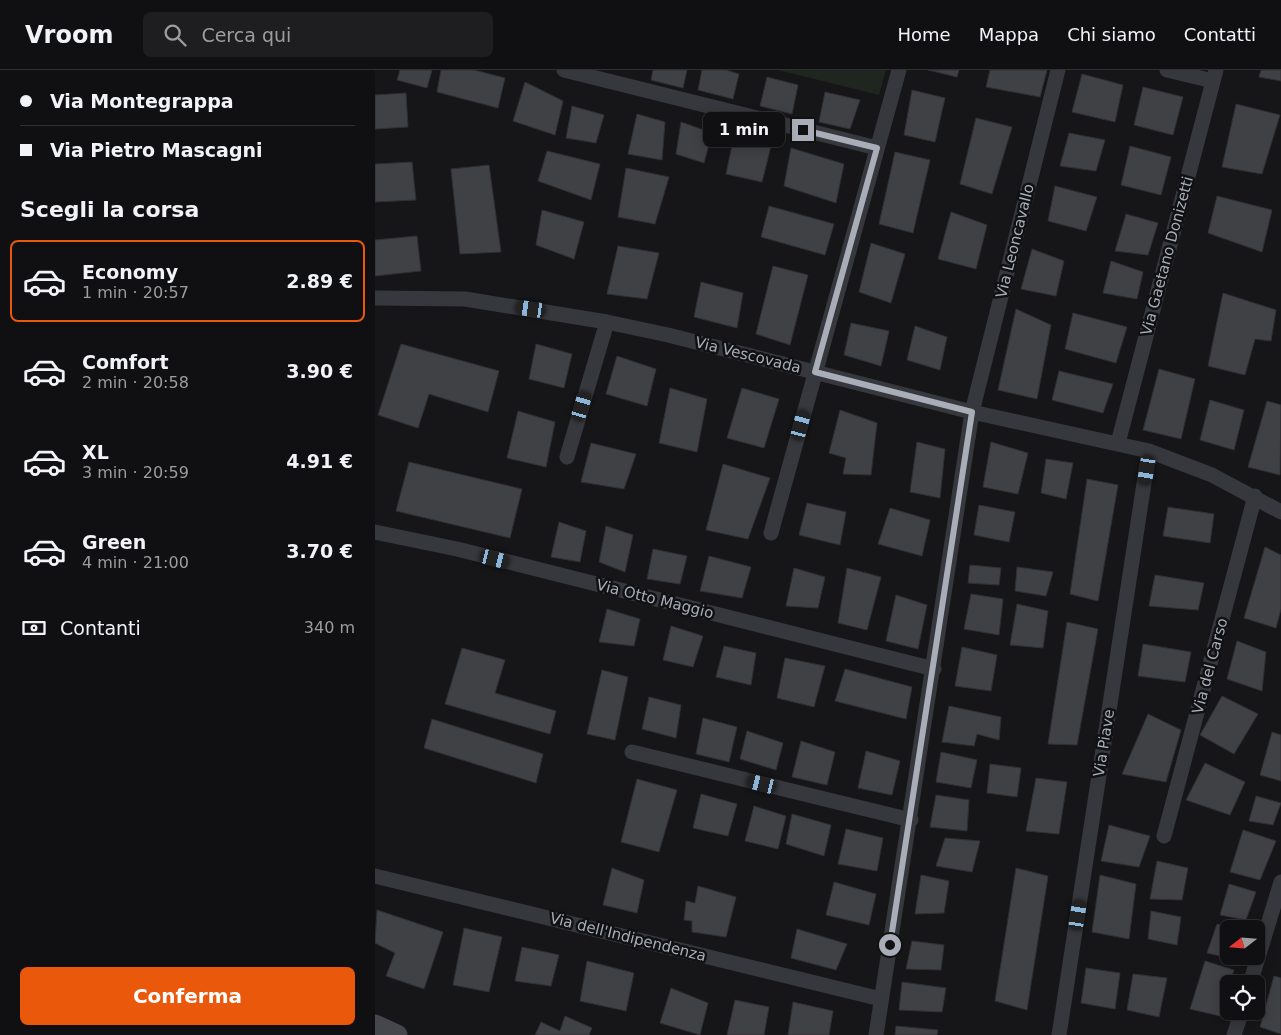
<!DOCTYPE html>
<html lang="it">
<head>
<meta charset="utf-8">
<style>
  :root { --surface:#101012; --page:#1e1e20; --text:#f1f3f6; --muted:#9c9d9f; --line:#303032; --accent:#ea580c }
  body { margin:0; font-family:"DejaVu Sans",sans-serif; background:var(--page); color:var(--text); height:100vh; display:flex; flex-direction:column; font-size:19px; white-space:nowrap }
  * { box-sizing:border-box; margin:0 }
  p { font-size:16px; color:var(--muted) }
  .icon { flex:none; width:28px; height:28px; fill:none; stroke:currentColor; stroke-width:2; stroke-linecap:round; stroke-linejoin:round }
  .map { position:relative; flex:1; overflow:hidden }
  .panel { display:flex; flex-direction:column; background:var(--surface); width:375px }
  .panel>* { flex:none }
  .hud { display:grid; align-content:center; height:110px; padding:0 20px; background:var(--surface) }
  .needle { width:32px; rotate:253deg }
  .tools { position:absolute; left:845px; top:850px; display:grid; gap:10px }
  .tools a { display:grid; place-items:center; width:45px; height:45px; border-radius:8px; background:var(--surface); box-shadow:0 2px 12px #0003,0 0 0 1px var(--line); font-size:25px }
  .end { position:absolute; width:22px; height:22px; margin:-11px; border:6px solid #a8adb8; background:#111; box-shadow:0 0 0 2px #111 }
  .from { border-radius:50% }
  .bubble { position:absolute; height:35px; border-radius:8px; background:var(--surface); box-shadow:0 2px 12px #0003,0 0 0 1px var(--line); font-size:16px; font-weight:600; line-height:35px; text-align:center }
  .car { position:absolute; width:15px; height:30px; margin:-15px -8px; border-radius:6px; box-shadow:0 0 4px 1px #0007; background:linear-gradient(#222 24%,#8ab4d8 0 40%,#222 0 76%,#8ab4d8 0 86%,#222 0) }
  .hud b { display:flex; align-items:center; gap:18px; height:48px; font-size:19px }
  .hud b+b { border-top:1px solid var(--line) }
  .hud i { width:12px; height:12px; background:var(--text) }
  ul { padding:0; list-style:none }
  li { display:flex; align-items:center; gap:15px; height:82px; margin:0 10px 8px; padding:0 10px; border:2px solid transparent; border-radius:8px }
  li div { flex:1 }
  li b { display:block; font-size:19px }
  li em { font-style:normal; font-weight:600 }
  li.current { border-color:var(--accent) }
  li>.icon { width:45px; height:45px; stroke-width:1.5 }
  h2 { padding:0 20px; font-size:22px; line-height:60px }
  .pay { display:flex; align-items:center; gap:12px; height:55px; padding:0 20px; font-size:19px }
  .pay p { margin-inline-start:auto }
  .primary-button { display:flex; gap:10px; margin-top:auto; padding:10px 20px }
  .primary-button a { flex:1; height:58px; border-radius:8px; background:var(--accent); color:#fff; font-size:20px; font-weight:600; line-height:58px; text-align:center }
  header { display:flex; align-items:center; gap:30px; box-sizing:border-box; height:70px; padding:0 25px; background:var(--surface); border-bottom:1px solid var(--line) }
  header strong { font-size:24px }
  nav { display:flex; gap:28px; margin-inline-start:auto; font-size:18px }
  .search { width:350px; height:45px; background:var(--page); display:flex; align-items:center; gap:12px; box-sizing:border-box; padding:0 18px; border-radius:8px; color:var(--muted); font-size:19px }
  main { display:flex; flex:1; min-height:0 }
  .map>svg:first-child { display:block }
</style>
</head>
<body>
<header>
<strong>Vroom</strong>
<div class="search"><svg class="icon" aria-label="search" viewBox="0 0 24 24"><circle cx="10" cy="10" r="6"/><path d="M15 15l6 6"/></svg>Cerca qui</div>
<nav><a>Home</a><a>Mappa</a><a>Chi siamo</a><a>Contatti</a></nav>
</header>
<main>
<section class="panel">
<div class="hud">
<b><i class="from"></i>Via Montegrappa</b>
<b><i></i>Via Pietro Mascagni</b>
</div>
<h2>Scegli la corsa</h2>
<ul>
<li class="current"><svg class="icon" aria-label="car" viewBox="0 0 24 24"><path d="M5 17H2v-5l4-1 3-4h7l3 4 3 1v5h-3M9 17h6M6 11h13"/><circle cx="7" cy="17" r="2"/><circle cx="17" cy="17" r="2"/></svg><div><b>Economy</b><p>1 min · 20:57</p></div><em>2.89 €</em></li>
<li><svg class="icon" aria-label="car" viewBox="0 0 24 24"><path d="M5 17H2v-5l4-1 3-4h7l3 4 3 1v5h-3M9 17h6M6 11h13"/><circle cx="7" cy="17" r="2"/><circle cx="17" cy="17" r="2"/></svg><div><b>Comfort</b><p>2 min · 20:58</p></div><em>3.90 €</em></li>
<li><svg class="icon" aria-label="car" viewBox="0 0 24 24"><path d="M5 17H2v-5l4-1 3-4h7l3 4 3 1v5h-3M9 17h6M6 11h13"/><circle cx="7" cy="17" r="2"/><circle cx="17" cy="17" r="2"/></svg><div><b>XL</b><p>3 min · 20:59</p></div><em>4.91 €</em></li>
<li><svg class="icon" aria-label="car" viewBox="0 0 24 24"><path d="M5 17H2v-5l4-1 3-4h7l3 4 3 1v5h-3M9 17h6M6 11h13"/><circle cx="7" cy="17" r="2"/><circle cx="17" cy="17" r="2"/></svg><div><b>Green</b><p>4 min · 21:00</p></div><em>3.70 €</em></li>
</ul>
<div class="pay"><svg class="icon" aria-label="cash" viewBox="0 0 24 24"><path d="M3 7h18v10H3z"/><circle cx="12" cy="12" r="2"/></svg>Contanti<p>340 m</p></div>
<div class="primary-button"><a>Conferma</a></div>
</section>
<div class="map">
<svg width="906" height="965" viewBox="0 0 906 965">
  <rect width="100%" height="100%" fill="#161618"/>
  <!-- green -->
  <path fill="#1e261f" d="M403 0H511L504 25Z"/>
  <!-- building -->
  <path fill="#404145" stroke="#303034" d="M25 0H57L52 18 22 10Z
    M66 0H99L130 8 123 38 62 22Z
    M278 0H312L308 18 276 10Z
    M327 0H351L364 4 358 29 323 20Z
    M553 0H584L582 7Z
    M615 0H672L665 27 611 17Z
    M886 0H906V11L884 7Z
    M707 4 748 15 740 52 697 42Z
    M392 7 423 15 417 44 385 36Z
    M150 12 188 31 180 65 138 51Z
    M768 17 808 27 798 65 759 55Z
    M537 20 570 28 560 72 529 65Z
    M450 22 485 30 475 59 444 52Z
    M31 23 33 57 0 59V25Z
    M861 34 905 45 887 104 847 97Z
    M197 36 229 45 221 73 191 68Z
    M262 44 290 52 287 90 253 84Z
    M601 48 637 57 617 124 585 114Z
    M306 52 337 63 329 93 301 84Z
    M694 63 730 70 721 101 685 96Z
    M359 66 396 76 387 112 351 104Z
    M755 76 796 87 786 125 746 115Z
    M416 78 469 94 461 133 409 116Z
    M172 81 225 94 216 130 163 111Z
    M520 82 555 90 538 163 504 154Z
    M37 92 41 130 0 132V94Z
    M114 95 126 182 85 184 76 99Z
    M251 98 294 107 280 154 243 147Z
    M680 116 722 127 711 161 673 151Z
    M842 126 897 140 887 182 833 163Z
    M394 136 459 154 450 185 386 167Z
    M167 140 209 152 199 189 161 175Z
    M576 142 612 155 601 199 563 189Z
    M751 144 783 153 773 185 740 181Z
    M42 166 46 201 0 206V170Z
    M496 173 530 184 516 233 484 222Z
    M243 176 284 183 272 229 232 224Z
    M657 179 689 191 681 226 646 219Z
    M736 191 768 202 762 229 728 223Z
    M398 196 433 205 415 275 381 264Z
    M326 212 368 223 362 258 319 247Z
    M848 223 901 240 896 271 880 269 870 305 833 296Z
    M641 239 676 255 662 329 623 320Z
    M698 243 752 257 741 293 690 279Z
    M476 253 514 261 506 296 469 285Z
    M540 256 572 267 565 300 532 290Z
    M26 274 124 301 113 342 54 324 43 358 3 345Z
    M161 274 197 284 189 318 154 309Z
    M242 286 281 299 272 336 231 324Z
    M784 299 820 309 806 369 768 360Z
    M684 301 738 314 728 343 677 330Z
    M295 318 332 329 322 382 284 373Z
    M367 318 404 329 389 378 352 368Z
    M835 330 869 340 859 380 825 370Z
    M892 331 906 335 905 405 873 397Z
    M465 340 502 353 496 405 468 404 471 388 454 383Z
    M143 341 180 352 171 397 132 388Z
    M542 372 570 379 565 428 535 422Z
    M616 372 653 383 643 424 608 417Z
    M216 373 261 384 249 419 206 412Z
    M671 389 698 393 691 429 666 423Z
    M34 392 147 419 135 468 21 441Z
    M348 394 395 408 373 469 331 460Z
    M712 409 743 415 723 531 695 524Z
    M432 433 471 442 465 475 424 465Z
    M604 435 640 442 634 472 599 465Z
    M793 437 839 444 835 473 788 466Z
    M515 438 555 450 547 486 503 474Z
    M184 452 211 461 205 492 176 487Z
    M231 456 258 465 250 502 224 492Z
    M890 477 906 485V539L901 558 869 548Z
    M278 479 312 486 305 514 272 509Z
    M334 486 376 497 367 528 325 521Z
    M595 495 626 498 624 515 593 513Z
    M642 497 678 502 671 526 640 521Z
    M419 498 450 507 443 538 411 536Z
    M472 498 506 507 492 560 463 553Z
    M780 505 829 513 823 540 774 536Z
    M596 524 628 529 624 565 589 559Z
    M521 525 552 535 543 579 511 571Z
    M642 534 673 541 668 578 635 575Z
    M232 539 265 549 259 576 224 572Z
    M692 552 723 559 702 675 673 674Z
    M296 556 328 566 318 597 288 590Z
    M862 571 891 582 887 621 852 609Z
    M768 574 816 582 810 612 763 606Z
    M349 576 381 583 376 615 341 607Z
    M587 577 622 585 616 621 580 616Z
    M87 578 130 590 120 623 181 641 175 664 70 634Z
    M410 588 450 596 439 637 402 628Z
    M470 599 537 617 531 649 460 631Z
    M227 600 253 607 240 670 212 664Z
    M847 626 883 644 859 684 825 665Z
    M274 627 306 635 301 668 267 659Z
    M574 636 626 647 624 670 602 664 599 676 567 672Z
    M773 644 806 660 791 712 747 704Z
    M328 648 362 657 354 692 321 684Z
    M57 649 168 684 161 713 49 678Z
    M372 661 408 673 401 700 365 689Z
    M897 662 906 665V711L885 705Z
    M426 671 460 682 452 715 417 707Z
    M491 681 525 691 517 725 483 718Z
    M566 682 602 690 596 718 561 712Z
    M830 693 870 712 855 745 811 730Z
    M615 694 646 698 642 727 612 723Z
    M661 708 692 712 684 764 651 761Z
    M262 709 302 720 284 782 246 772Z
    M326 724 362 734 353 766 318 758Z
    M561 725 594 730 592 761 555 757Z
    M881 726 906 733 898 755 874 751Z
    M379 736 411 746 403 779 370 771Z
    M417 744 456 755 449 786 411 774Z
    M734 755 775 766 764 797 726 791Z
    M471 759 508 768 502 801 463 794Z
    M868 760 901 771 885 810 855 802Z
    M570 768 605 771 597 802 561 796Z
    M782 791 813 798 807 830 775 829Z
    M237 798 269 810 262 843 228 835Z
    M641 798 673 806 652 940 620 931Z
    M546 805 574 811 569 843 540 844Z
    M725 805 761 814 754 869 717 862Z
    M459 812 501 824 494 855 451 845Z
    M854 814 881 822 871 850 845 845Z
    M323 816 361 827 351 867 317 862V851L309 850 311 831 320 833Z
    M2 840 68 862 49 919 11 906 20 883 0 873Z
    M776 841 806 847 802 875 773 869Z
    M842 854 856 859H854V886H863L862 890 832 883Z
    M89 858 127 867 114 922 78 915Z
    M422 859 472 874 461 900 416 888Z
    M537 871 569 875 566 900 531 899Z
    M147 877 184 885 176 916 140 911Z
    M212 891 259 903 251 941 205 931Z
    M830 891 859 900 845 946 815 939Z
    M711 898 745 903 740 939 706 933Z
    M758 904 792 908 784 947 752 940Z
    M899 906 906 908V964L885 957Z
    M527 912 571 918 567 942 524 940Z
    M296 918 333 933 325 965 285 953Z
    M360 930 394 937 389 965H352Z
    M418 932 458 941 454 965H413Z
    M190 946 217 958 214 965H160L166 952 185 961Z
    M521 956 563 960 562 965H520Z"/>
  <g fill="none" stroke-linecap="round" stroke-linejoin="round">
    <!-- minor -->
    <path stroke="#37383d" stroke-width="15" d="M189 0 502 78
      M792 0 838 11
      M0 228 90 229 232 252 293 265 597 342 774 381 837 405 906 442
      M743 373 841 0
      M192 387 232 252
      M0 462 82 479 559 599
      M396 463 524 0
      M257 682 536 750
      M789 766 880 426
      M0 806 506 929
      M875 914 906 812
      M501 965 597 342 683 0
      M684 965 774 381
      M859 965 867 941"/>
    <!-- secondary -->
    <path stroke="#45474d" stroke-width="21" d="M0 955 22 965"/>
  </g>
  <g fill="none" stroke-linecap="round" stroke-linejoin="round">
    <!-- route -->
    <path stroke="#a8adb8" stroke-width="6" d="M428 60 502 78 440 302 597 342 515 875"/>
  </g>
  <g text-anchor="middle" stroke-width="5" stroke-linejoin="round" paint-order="stroke">
    <!-- street labels -->
    <g font-size="15" fill="#a8adb8" stroke="#111113">
      <text transform="translate(640 171) rotate(-76)" y="5">Via Leoncavallo</text>
      <text transform="translate(792 186) rotate(-75)" y="5">Via Gaetano Donizetti</text>
      <text transform="translate(373 285) rotate(14)" y="5">Via Vescovada</text>
      <text transform="translate(280 529) rotate(14)" y="5">Via Otto Maggio</text>
      <text transform="translate(835 596) rotate(-75)" y="5">Via del Carso</text>
      <text transform="translate(729 673) rotate(-81)" y="5">Via Piave</text>
      <text transform="translate(253 867) rotate(14)" y="5">Via dell'Indipendenza</text>
    </g>
  </g>
</svg>
<div class="tools">
<a><svg class="needle" viewBox="-14 -14 28 28"><path d="M0-13l5 13h-10z" fill="#e53935"/><path d="M0 13l5-13h-10z" fill="#9c9d9f"/></svg></a>
<a><svg class="icon" aria-label="locate" viewBox="0 0 24 24"><circle cx="12" cy="12" r="6"/><path d="M12 2v4M12 18v4M2 12h4M18 12h4"/></svg></a>
</div>
<i class="end from" style="left:515px;top:875px"></i>
<i class="end" style="left:428px;top:60px"></i>
<div class="bubble" style="left:328px;top:42px;width:82px">1 min</div>
<i class="car" style="left:156px;top:239px;rotate:278deg"></i>
<i class="car" style="left:207px;top:336px;rotate:17deg"></i>
<i class="car" style="left:426px;top:355px;rotate:15deg"></i>
<i class="car" style="left:772px;top:400px;rotate:189deg"></i>
<i class="car" style="left:120px;top:489px;rotate:104deg"></i>
<i class="car" style="left:387px;top:714px;rotate:284deg"></i>
<i class="car" style="left:703px;top:845px;rotate:9deg"></i>
</div>
</main>
</body>
</html>
